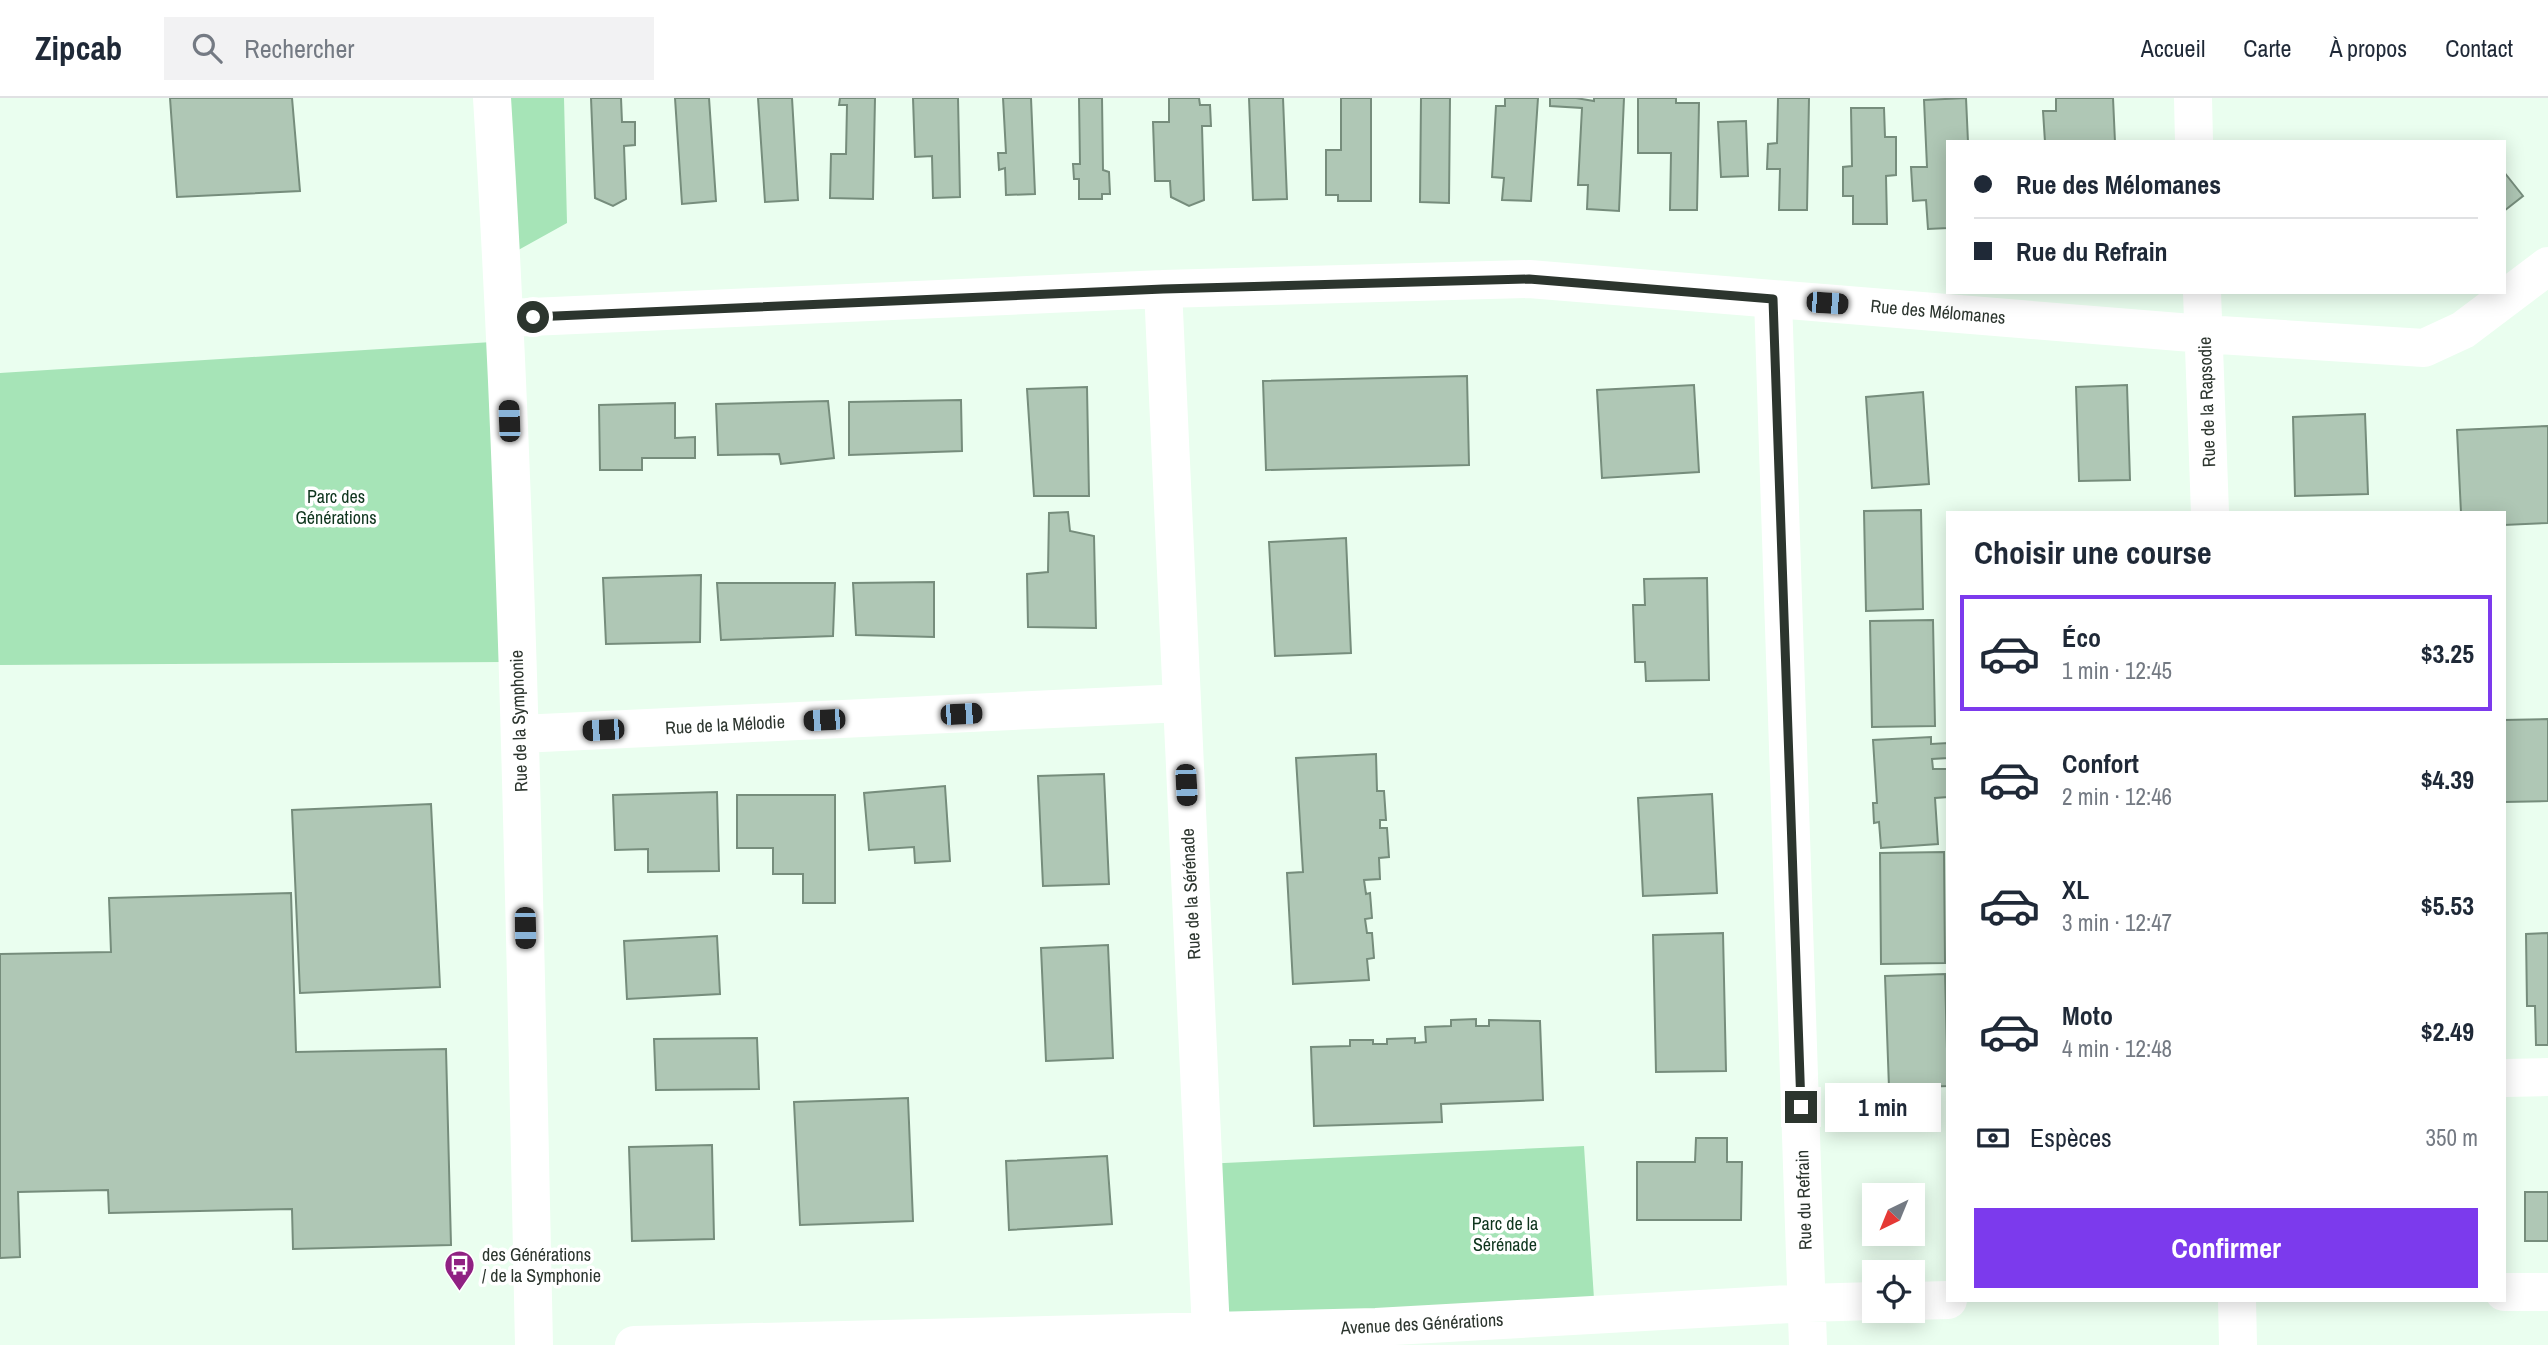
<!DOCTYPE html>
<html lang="fr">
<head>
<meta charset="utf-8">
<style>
  :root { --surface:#fff; --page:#f2f2f3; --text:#1f2937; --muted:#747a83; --line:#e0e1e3; --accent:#7c3aed }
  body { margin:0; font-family:"Archivo Narrow",sans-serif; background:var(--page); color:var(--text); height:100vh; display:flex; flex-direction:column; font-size:26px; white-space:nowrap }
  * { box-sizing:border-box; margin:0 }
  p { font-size:23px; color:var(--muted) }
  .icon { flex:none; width:38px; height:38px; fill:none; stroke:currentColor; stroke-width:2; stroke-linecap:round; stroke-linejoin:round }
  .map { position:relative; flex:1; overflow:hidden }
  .sheet { position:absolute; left:1946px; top:413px; width:560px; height:791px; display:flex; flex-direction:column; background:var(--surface); border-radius:0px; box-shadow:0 4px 18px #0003 }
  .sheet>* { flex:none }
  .guide { position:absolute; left:1946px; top:42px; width:560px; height:154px; border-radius:0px; box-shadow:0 4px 18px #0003; display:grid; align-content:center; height:154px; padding:0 28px; background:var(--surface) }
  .needle { width:46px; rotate:223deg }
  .buttons { position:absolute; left:1862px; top:1085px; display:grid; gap:14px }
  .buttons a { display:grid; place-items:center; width:63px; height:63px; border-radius:0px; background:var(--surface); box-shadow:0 4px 18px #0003; font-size:35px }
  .end { position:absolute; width:32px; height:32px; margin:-16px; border:9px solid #2c352e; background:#fff; box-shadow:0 0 0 4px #fff }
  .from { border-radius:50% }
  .bubble { position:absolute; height:49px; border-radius:0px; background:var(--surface); box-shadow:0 4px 18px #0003; font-size:23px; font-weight:700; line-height:49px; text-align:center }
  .car { position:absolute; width:21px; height:42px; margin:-21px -10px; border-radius:9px; box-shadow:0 0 5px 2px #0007; background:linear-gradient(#222 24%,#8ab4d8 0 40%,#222 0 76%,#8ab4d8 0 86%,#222 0) }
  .guide b { display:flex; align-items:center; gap:24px; height:66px; font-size:26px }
  .guide b+b { border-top:2px solid var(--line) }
  .guide i { width:18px; height:18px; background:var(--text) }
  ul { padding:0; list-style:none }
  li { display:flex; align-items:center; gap:21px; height:116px; margin:0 14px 10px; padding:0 14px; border:4px solid transparent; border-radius:0px }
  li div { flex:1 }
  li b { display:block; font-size:26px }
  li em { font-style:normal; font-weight:700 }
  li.on { border-color:var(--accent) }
  li>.icon { width:63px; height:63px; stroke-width:1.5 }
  h2 { padding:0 28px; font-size:32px; line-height:84px }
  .pay { display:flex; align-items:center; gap:18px; height:77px; padding:0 28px; font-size:26px }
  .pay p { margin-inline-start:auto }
  .cta { display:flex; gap:14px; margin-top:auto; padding:14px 28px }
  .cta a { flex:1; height:80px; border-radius:0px; background:var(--accent); color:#fff; font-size:28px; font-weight:700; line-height:80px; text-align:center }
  header { display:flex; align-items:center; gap:42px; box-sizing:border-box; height:98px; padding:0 35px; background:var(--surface); border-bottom:2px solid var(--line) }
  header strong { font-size:33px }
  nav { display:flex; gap:38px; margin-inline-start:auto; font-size:24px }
  .search { width:490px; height:63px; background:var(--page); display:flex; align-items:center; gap:18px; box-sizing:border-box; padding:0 24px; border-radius:0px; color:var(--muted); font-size:26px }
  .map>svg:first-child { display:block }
</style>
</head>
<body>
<header>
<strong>Zipcab</strong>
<div class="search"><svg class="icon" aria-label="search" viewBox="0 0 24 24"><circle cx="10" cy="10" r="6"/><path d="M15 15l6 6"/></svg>Rechercher</div>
<nav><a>Accueil</a><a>Carte</a><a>À propos</a><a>Contact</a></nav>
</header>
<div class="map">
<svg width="2548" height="1247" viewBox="0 0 2548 1247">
  <rect width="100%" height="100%" fill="#eafeef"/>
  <!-- green -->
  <path fill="#a6e4b7" d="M492 0H564L567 125 502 161Z
    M492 244 505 564 0 567V275Z
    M1584 1048 1595 1216 1211 1233 1203 1066Z"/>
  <!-- building -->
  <path fill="#afc7b5" stroke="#768d7c" stroke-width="2" d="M170 0H292L300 93 177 99Z
    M591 0H621L622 24H635V47L624 48 626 101 613 108 595 100Z
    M675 0H709L716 103 682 106Z
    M758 0H792L798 102 765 104Z
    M840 0H875L873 101 830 100 831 56H846L847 7H839Z
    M913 0H958L960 99 933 100 932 58 915 59Z
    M1003 0H1031L1035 96 1006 97 1005 70 999 72 998 55H1006Z
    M1079 0H1102L1103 72 1109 74 1110 96H1102V101H1079V81H1074L1073 66H1080Z
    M1169 0H1199L1200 7H1210L1211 28H1202L1204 102 1189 108 1171 99 1170 83H1155L1153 24H1169Z
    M1249 0H1283L1287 101 1253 102Z
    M1341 0H1371V103H1338V97H1326V52H1341Z
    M1421 0H1450L1449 105 1420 104Z
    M1505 0H1538L1531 103 1502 102 1504 80 1492 79 1496 8H1505Z
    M1550 0H1576L1594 3V0H1624L1619 113 1587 111 1588 87H1578L1582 10 1550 8Z
    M1638 0H1676V5H1699L1697 112H1670L1671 55H1638Z
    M1778 0H1809L1807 112H1779L1780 71H1767L1768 46 1777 45Z
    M1966 0 1968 44H1948V130L1928 131 1926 102 1913 103 1911 69H1927L1924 2Z
    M2056 0H2113L2115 44H2045L2043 13H2056Z
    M1851 10H1884L1885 39H1896V77L1886 78 1887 126H1853V98H1843V69L1852 68Z
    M1746 23 1748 78 1721 79 1718 24Z
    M2504 74 2523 98 2504 113Z
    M1467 278 1469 367 1266 372 1263 283Z
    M1694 287 1699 374 1602 380 1597 292Z
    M2127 287 2130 382 2079 383 2076 289Z
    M1087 289 1089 398H1034L1027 291Z
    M1923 294 1929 386 1872 390 1866 299Z
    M961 302 962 353 849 357V304Z
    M828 303 834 360 781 366 779 356 718 357 716 306Z
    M675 305V340L695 339V360H642V372H600L599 307Z
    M2365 316 2368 396 2295 398 2293 319Z
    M2548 328V425L2504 427V415H2461L2457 332Z
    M1921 412 1923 511 1866 513 1864 413Z
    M1068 414 1070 433 1094 438 1096 530 1028 529 1027 476 1048 474 1049 415Z
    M1346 440 1351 555 1275 558 1269 444Z
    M701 477 700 544 606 546 603 480Z
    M1707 480 1709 582 1646 583 1645 564H1635L1633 507H1645L1644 481Z
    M934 484V539L856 537 853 485Z
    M717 485H835L833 538 721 542Z
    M1933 522 1935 628 1872 629 1870 523Z
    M2548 621V703L2504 704V622Z
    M1931 639V646L1948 645V660L1932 661 1933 671H1948V699L1935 700 1938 746 1881 750 1879 724 1874 725 1873 705H1877L1873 642Z
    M1376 656 1377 693H1384L1386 722H1380V730H1387L1389 759 1379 760 1380 781 1364 782 1366 796 1370 795 1372 820 1365 821 1367 835H1372L1374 860 1367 861 1369 882 1293 886 1287 775 1303 774 1296 660Z
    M1104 676 1109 786 1043 788 1038 678Z
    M945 688 950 763 915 765 914 749 869 752 864 695Z
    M717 694 719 773 648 774V751L615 752 613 697Z
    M1712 696 1717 795 1643 798 1638 700Z
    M737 697H835V805H803V776H773V750H737Z
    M431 706 440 889 300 895 292 712Z
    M1944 754 1945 865 1881 866 1880 755Z
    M291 795 296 954 446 951 451 1147 293 1151 292 1111 109 1115 108 1092 18 1094 20 1159 0 1160V856L111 854 109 800Z
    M1723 835 1726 973 1656 974 1653 837Z
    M2548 835V947H2536L2535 908H2527L2526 836Z
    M717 838 720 896 627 901 624 843Z
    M1108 847 1113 960 1046 963 1041 850Z
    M1945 876 1948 988 1889 990 1885 878Z
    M1476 921V928H1489V922L1540 923 1543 1002 1441 1006 1442 1024 1314 1028 1311 949 1350 948V942H1373V946H1387V941L1415 940V945L1426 944 1425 929 1451 928V922Z
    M757 940 759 991 656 992 654 941Z
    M908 1000 913 1123 800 1127 794 1004Z
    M1696 1040H1727V1064H1742L1741 1122H1637V1064H1695Z
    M712 1047 714 1141 632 1143 629 1049Z
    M1107 1058 1112 1126 1009 1132 1006 1063Z
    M2525 1094H2548V1143H2525Z"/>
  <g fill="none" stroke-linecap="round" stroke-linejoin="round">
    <!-- minor -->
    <path stroke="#fff" stroke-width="38" d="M492 0C518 415 525 831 534 1247
      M2193 0 2194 44
      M1163 191 1211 1233
      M2202 194 2210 415
      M1773 201 1808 1247
      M506 220 1163 191 1529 181 2204 236 2424 250 2463 232 2548 168
      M520 636 1182 605
      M2504 980 2548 979
      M2504 1194H2548
      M2237 1202 2238 1247
      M1913 1203 1948 1202
      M634 1247 1376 1229 1807 1205 1874 1203"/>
  </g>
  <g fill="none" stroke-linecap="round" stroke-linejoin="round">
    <!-- route -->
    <path stroke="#2c352e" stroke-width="9" d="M533 219 1163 191 1529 181 1773 201 1801 1009"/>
  </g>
  <!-- icons -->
  <defs>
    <symbol id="bus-pin" viewBox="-11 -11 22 30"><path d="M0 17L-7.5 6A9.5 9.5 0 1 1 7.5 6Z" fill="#902183" stroke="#fff"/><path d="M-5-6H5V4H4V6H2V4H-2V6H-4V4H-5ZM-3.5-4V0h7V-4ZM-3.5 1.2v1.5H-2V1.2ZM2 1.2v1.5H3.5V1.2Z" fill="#fff"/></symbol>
  </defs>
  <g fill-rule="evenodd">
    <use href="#bus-pin" x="442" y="1150" width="35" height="47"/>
  </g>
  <g text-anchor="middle" stroke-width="7" stroke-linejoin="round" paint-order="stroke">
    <!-- street labels -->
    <g font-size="18" fill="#2c352e" stroke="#fff">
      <text transform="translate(1938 214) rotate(5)" y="6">Rue des Mélomanes</text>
      <text transform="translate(2207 304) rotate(-92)" y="6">Rue de la Rapsodie</text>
      <text transform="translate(519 623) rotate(-92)" y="6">Rue de la Symphonie</text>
      <text transform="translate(725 627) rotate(-3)" y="6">Rue de la Mélodie</text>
      <text transform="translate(1191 796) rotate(-93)" y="6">Rue de la Sérénade</text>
      <text transform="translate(1804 1102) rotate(-92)" y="6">Rue du Refrain</text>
      <text transform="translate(1422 1226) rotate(-3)" y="6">Avenue des Générations</text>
    </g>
    <!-- park labels -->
    <g font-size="18" fill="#0e351d" stroke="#fff">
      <text x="336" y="405">Parc des<tspan x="336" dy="21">Générations</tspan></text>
      <text x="1505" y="1132">Parc de la<tspan x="1505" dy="21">Sérénade</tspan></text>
    </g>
    <!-- poi labels -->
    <g font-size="18" fill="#2c352e" stroke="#fff" text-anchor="start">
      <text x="482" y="1163">des Générations<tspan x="482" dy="21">/ de la Symphonie</tspan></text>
    </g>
  </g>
</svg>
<div class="buttons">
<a><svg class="needle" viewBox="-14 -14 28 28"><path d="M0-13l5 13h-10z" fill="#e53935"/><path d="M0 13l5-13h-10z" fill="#747a83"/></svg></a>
<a><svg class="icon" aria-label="locate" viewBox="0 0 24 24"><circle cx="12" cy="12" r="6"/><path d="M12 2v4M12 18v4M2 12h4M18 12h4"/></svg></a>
</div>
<i class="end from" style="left:533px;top:219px"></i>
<i class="end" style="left:1801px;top:1009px"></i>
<div class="bubble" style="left:1825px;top:985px;width:116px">1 min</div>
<i class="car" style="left:1827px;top:205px;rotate:94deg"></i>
<i class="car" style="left:509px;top:323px;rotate:358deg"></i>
<i class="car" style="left:961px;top:616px;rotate:87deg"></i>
<i class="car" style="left:824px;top:622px;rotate:267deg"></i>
<i class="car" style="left:603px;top:632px;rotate:267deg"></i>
<i class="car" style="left:1186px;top:687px;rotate:177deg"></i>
<i class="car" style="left:525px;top:830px;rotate:179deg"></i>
<div class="guide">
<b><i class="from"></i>Rue des Mélomanes</b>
<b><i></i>Rue du Refrain</b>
</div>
<section class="sheet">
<h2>Choisir une course</h2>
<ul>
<li class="on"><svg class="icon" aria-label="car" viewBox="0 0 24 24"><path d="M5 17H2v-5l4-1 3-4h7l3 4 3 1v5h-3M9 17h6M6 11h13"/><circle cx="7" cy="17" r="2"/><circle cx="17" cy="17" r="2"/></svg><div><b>Éco</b><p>1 min · 12:45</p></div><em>$3.25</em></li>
<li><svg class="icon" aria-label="car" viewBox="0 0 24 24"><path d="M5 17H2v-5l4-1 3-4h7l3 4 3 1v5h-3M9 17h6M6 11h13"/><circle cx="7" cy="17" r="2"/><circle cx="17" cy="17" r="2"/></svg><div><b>Confort</b><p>2 min · 12:46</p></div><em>$4.39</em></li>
<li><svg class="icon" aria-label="car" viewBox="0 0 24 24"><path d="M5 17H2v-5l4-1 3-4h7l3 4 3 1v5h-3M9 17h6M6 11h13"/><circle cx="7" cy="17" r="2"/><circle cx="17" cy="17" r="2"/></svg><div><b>XL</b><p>3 min · 12:47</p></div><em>$5.53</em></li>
<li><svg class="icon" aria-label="car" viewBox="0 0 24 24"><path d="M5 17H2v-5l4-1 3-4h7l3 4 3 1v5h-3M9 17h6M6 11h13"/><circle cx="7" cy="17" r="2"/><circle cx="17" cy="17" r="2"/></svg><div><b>Moto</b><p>4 min · 12:48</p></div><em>$2.49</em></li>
</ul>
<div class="pay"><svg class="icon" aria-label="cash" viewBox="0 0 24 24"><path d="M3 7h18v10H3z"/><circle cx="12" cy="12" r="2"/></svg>Espèces<p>350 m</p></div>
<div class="cta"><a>Confirmer</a></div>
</section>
</div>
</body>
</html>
